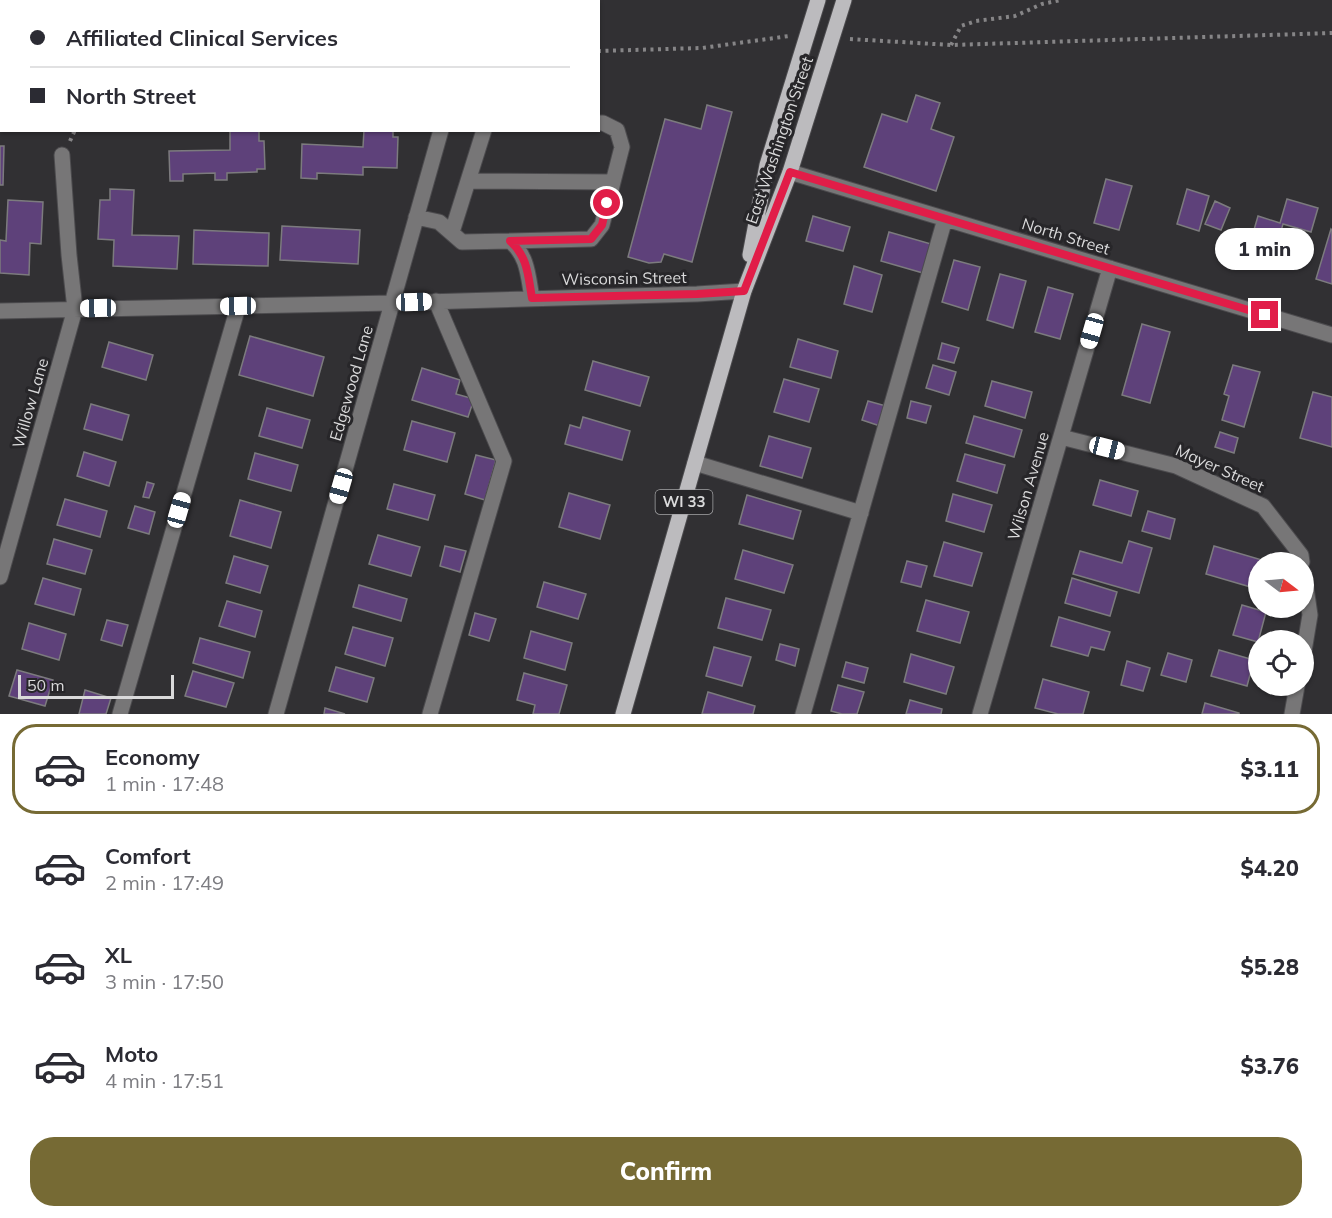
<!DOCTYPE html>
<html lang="en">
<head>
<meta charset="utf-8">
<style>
  :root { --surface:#fff; --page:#f2f2f3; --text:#2b2b33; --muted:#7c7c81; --line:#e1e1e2; --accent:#766a34 }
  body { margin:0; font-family:Mulish,sans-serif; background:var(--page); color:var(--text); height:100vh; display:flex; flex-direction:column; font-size:22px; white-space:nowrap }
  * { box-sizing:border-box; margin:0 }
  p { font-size:20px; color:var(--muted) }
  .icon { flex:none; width:33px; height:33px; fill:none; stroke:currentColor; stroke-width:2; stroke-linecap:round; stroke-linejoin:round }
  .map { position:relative; height:714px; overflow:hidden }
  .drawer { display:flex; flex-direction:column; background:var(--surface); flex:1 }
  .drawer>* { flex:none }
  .top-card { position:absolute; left:0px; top:0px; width:600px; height:132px; box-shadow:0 2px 4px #0004; display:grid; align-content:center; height:132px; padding:0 30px; background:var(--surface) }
  .needle { width:39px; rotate:106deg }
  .buttons { position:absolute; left:1248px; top:552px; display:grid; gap:12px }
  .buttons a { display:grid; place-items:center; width:66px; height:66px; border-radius:50%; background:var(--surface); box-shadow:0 2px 4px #0004; font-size:30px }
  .scale { position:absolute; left:18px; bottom:15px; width:156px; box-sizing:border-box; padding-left:6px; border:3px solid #dadadb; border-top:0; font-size:16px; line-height:21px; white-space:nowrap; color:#dadadb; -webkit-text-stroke:4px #272629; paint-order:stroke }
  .end { position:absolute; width:27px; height:27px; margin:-14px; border:8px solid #e11d48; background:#fff; box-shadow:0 0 0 3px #fff }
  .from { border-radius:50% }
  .bubble { position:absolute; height:42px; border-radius:21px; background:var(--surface); box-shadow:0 2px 4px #0004; font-size:20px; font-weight:800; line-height:42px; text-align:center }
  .car { position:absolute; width:18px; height:36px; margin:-18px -9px; border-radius:8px; box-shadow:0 0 4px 2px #0007; background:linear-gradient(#fff 24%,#345 0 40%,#fff 0 76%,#345 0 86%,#fff 0) }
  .top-card b { display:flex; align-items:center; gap:21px; height:57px; font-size:22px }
  .top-card b+b { border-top:2px solid var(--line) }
  .top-card i { width:15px; height:15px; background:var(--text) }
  ul { padding:10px 0 0; list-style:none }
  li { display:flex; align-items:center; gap:18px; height:90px; margin:0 12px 9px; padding:0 18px; border:3px solid transparent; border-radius:24px }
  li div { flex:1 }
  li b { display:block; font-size:22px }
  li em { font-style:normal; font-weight:800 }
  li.active { border-color:var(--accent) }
  li>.icon { width:54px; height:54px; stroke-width:1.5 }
  .primary-button { display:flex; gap:12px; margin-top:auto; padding:12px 30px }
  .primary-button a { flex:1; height:69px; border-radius:24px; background:var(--accent); color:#fff; font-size:24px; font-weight:800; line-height:69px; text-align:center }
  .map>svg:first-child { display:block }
</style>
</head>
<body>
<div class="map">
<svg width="1332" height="714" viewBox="0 0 1332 714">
  <rect width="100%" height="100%" fill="#313033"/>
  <!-- building -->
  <path fill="#5e417a" stroke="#7c7b7e" stroke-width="1.5" d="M916 95 940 103 931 129 954 137 936 191 864 167 882 114 907 122Z
    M707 105 732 112 692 262 664 254 661 262 649 263 628 257 665 119 701 129Z
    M230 130H259V141H264L265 169H257V172L227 173V180H215V173L183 174V181H170L169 151 230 150Z
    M364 130H393V137H398L397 168 363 167V175L317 173V179L301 178 302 144 363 147Z
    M0 146H4L3 185H0Z
    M1106 179 1132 186 1119 230 1094 223Z
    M110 189 134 190 132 235 179 236 177 269 113 266 114 240 98 239 100 200H110Z
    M1187 189 1209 196 1199 231 1177 224Z
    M1287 199 1318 208 1311 232 1283 224 1270 268 1245 261 1258 216 1280 223Z
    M8 200 43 202 41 244 30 243 29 275 0 273V240L6 241Z
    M1215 201 1230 208 1221 230 1205 224Z
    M813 216 850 227 843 251 806 241Z
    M282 226 360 230 358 264 280 260Z
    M1331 229 1332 230V284L1316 279Z
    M194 230 269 233 268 266 193 264Z
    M889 232 931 244 923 273 881 261Z
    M954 260 980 267 968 310 942 302Z
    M854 266 882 275 872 312 844 304Z
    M1000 274 1026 281 1013 328 987 320Z
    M1048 287 1073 294 1060 339 1035 332Z
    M1142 324 1170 332 1150 403 1122 395Z
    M250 336 324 357 313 396 239 375Z
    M798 339 838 351 831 378 790 367Z
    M109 342 153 355 146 380 102 367Z
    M942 343 959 348 954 363 938 359Z
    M593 361 649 377 640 406 585 390Z
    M933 365 956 372 949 395 926 388Z
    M1233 365 1260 372 1244 427 1222 420 1229 396 1224 394Z
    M422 368 460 380 456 394 474 399 468 417 412 400Z
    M784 379 819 389 809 422 774 412Z
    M992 381 1032 392 1025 418 985 406Z
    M1313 392 1332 397V447L1300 438Z
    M868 401 886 406 880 426 862 420Z
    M911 401 931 406 926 423 907 418Z
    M91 404 129 415 122 440 84 429Z
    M267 408 310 420 302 448 259 436Z
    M974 416 1022 430 1014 457 966 443Z
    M583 417 630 431 622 460 565 444 570 425 580 428Z
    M412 421 455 433 447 462 404 450Z
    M1220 432 1238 438 1234 453 1215 447Z
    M769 436 811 448 802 478 760 466Z
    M84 452 116 462 109 486 77 476Z
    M255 453 298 465 291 491 248 479Z
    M965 454 1005 465 997 493 957 481Z
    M476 455 496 460 485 500 465 494Z
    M1100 480 1138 491 1131 516 1093 505Z
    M147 482 154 484 149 498 143 497Z
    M394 484 435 495 428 520 387 509Z
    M569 493 610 505 600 539 559 527Z
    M953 494 992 505 984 532 946 521Z
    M747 495 801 511 793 539 739 524Z
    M65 499 107 511 100 537 57 525Z
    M240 500 281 512 271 548 230 536Z
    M135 506 155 512 149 534 128 528Z
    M1148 511 1175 519 1170 539 1142 531Z
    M378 535 420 547 411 576 369 564Z
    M54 539 92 550 85 574 47 564Z
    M1129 541 1152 548 1139 593 1073 574 1080 551 1122 563Z
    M944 542 982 553 972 586 934 576Z
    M445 546 466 551 460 572 440 566Z
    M1214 546 1262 560V562H1258V573L1254 588 1206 574Z
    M743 550 793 565 784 593 735 579Z
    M234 556 268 566 260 593 226 583Z
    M907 561 927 566 921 587 901 582Z
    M43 578 81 589 74 615 35 604Z
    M1072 578 1117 592 1110 616 1065 603Z
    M544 582 586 594 578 619 537 607Z
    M359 585 407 599 401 621 353 607Z
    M726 598 771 610 762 640 718 628Z
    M926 600 969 612 960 643 917 631Z
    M227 601 262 611 255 637 219 626Z
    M1242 605 1266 612 1258 642 1233 635Z
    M475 613 496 619 489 641 469 635Z
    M1059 617 1110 632 1104 650 1091 647 1088 656 1051 646Z
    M107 620 128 625 122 646 101 640Z
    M29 623 66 634 59 660 22 649Z
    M353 627 393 638 385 666 345 654Z
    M531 631 572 643 565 670 524 658Z
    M200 638 250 652 243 678 193 663Z
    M780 644 799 649 795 666 776 660Z
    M714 647 751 657 742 686 706 676Z
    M1219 650 1254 660 1247 686 1211 676Z
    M1168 653 1192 660 1186 682 1161 675Z
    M911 654 954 667 946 694 904 682Z
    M1127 661 1150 668 1143 691 1121 685Z
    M846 662 868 668 864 683 842 677Z
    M336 667 374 678 367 702 329 691Z
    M17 670 53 680 45 706 9 696Z
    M193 671 234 683 226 707 185 696Z
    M524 673 567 685 559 714H533L535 705 517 700Z
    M1043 679 1089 692 1083 714H1058L1035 708Z
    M838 685 864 692 857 714H842L831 711Z
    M85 690 111 698 106 714H79Z
    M708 692 755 706 753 714H702Z
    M910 700 942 709 941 714H906Z
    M1205 703 1239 713V714H1202Z
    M325 708 345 714H324Z"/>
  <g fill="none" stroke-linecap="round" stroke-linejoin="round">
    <defs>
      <path id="minor" d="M790 172 1332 335
        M468 181 613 182
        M416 217 439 222 462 242 510 241C528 256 528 276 532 298
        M452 232 484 130
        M510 241 591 239 602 225 622 147 617 130 603 123H598
        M0 311 392 303 697 294 744 291
        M1061 437 1176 466 1263 506 1301 555 1302 562
        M695 463 861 513
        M1304 574 1310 615 1304 651
        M0 577 75 309 69 255 62 155
        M120 714 238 307
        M276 714 441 130
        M430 714 504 461 436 301
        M803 714 945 219
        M980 714 1110 268
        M1292 714 1297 686"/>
      <path id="major" d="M750 255 767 165 818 0
        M623 714 744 291 790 172 844 0"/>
    </defs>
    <!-- minor casing -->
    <use href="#minor" stroke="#4c4b4e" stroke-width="17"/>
    <!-- major casing -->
    <use href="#major" stroke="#4c4b4e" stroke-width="17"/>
    <!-- path -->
    <path stroke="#868587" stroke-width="4" stroke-dasharray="3 4.5" stroke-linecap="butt" d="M74 0 77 2
      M850 39 951 45 1332 33
      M951 45 961 26 976 21 1015 16 1042 4 1061 0
      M598 51 702 48 789 36
      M0 68 2 67
      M70 141 75 130"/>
    <!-- minor -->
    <use href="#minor" stroke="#777677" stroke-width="15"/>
    <!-- major -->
    <use href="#major" stroke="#bcbbbe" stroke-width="15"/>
  </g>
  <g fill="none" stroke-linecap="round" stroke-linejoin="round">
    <!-- route -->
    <path stroke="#e11d48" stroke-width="8" d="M607 203 602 225 591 239 510 241C528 257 528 276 532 298L697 294 744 291 790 172 1265 315"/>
  </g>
  <g text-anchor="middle" stroke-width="6" stroke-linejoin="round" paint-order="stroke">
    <!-- shield labels -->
    <rect fill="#272629" stroke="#a4a4a6" stroke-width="1.5" x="655.5" y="490" width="57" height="24" rx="4.5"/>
    <g font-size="15" font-weight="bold" fill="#dadadb">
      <text x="684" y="507">WI 33</text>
    </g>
    <!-- street labels -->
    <g font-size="16" fill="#dadadb" stroke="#272629">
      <text transform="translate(779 140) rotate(-71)" y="6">East Washington Street</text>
      <text transform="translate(1066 236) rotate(17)" y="6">North Street</text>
      <text transform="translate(624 278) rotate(-1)" y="6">Wisconsin Street</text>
      <text transform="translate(351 383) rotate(-74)" y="6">Edgewood Lane</text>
      <text transform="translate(30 403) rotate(-74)" y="6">Willow Lane</text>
      <text transform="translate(1220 468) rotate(24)" y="6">Mayer Street</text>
      <text transform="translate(1028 486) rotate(-74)" y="6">Wilson Avenue</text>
    </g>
  </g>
</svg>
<div class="buttons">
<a><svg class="needle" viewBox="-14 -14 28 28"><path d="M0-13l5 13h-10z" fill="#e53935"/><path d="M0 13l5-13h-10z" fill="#7c7c81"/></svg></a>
<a><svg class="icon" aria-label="locate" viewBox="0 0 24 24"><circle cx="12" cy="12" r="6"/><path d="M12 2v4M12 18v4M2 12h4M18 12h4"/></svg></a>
</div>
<div class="scale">50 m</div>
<i class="end from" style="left:607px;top:203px"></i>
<i class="end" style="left:1265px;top:315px"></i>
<div class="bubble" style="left:1215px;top:228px;width:99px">1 min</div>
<i class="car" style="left:414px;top:302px;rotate:88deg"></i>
<i class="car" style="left:238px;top:306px;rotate:269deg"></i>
<i class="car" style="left:98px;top:308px;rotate:269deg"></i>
<i class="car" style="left:1092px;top:331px;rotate:196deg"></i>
<i class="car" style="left:1107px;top:448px;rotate:104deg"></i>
<i class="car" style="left:341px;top:486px;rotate:196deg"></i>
<i class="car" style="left:179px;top:510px;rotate:16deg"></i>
<div class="top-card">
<b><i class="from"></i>Affiliated Clinical Services</b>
<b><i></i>North Street</b>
</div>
</div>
<section class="drawer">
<ul>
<li class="active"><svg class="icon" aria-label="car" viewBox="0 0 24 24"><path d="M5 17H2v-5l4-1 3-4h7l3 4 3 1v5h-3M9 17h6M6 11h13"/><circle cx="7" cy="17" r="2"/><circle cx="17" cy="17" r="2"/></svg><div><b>Economy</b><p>1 min · 17:48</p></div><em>$3.11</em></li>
<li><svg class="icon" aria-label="car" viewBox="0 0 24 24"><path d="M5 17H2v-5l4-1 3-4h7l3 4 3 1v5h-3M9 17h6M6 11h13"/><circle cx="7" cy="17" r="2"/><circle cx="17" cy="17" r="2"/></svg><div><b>Comfort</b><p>2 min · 17:49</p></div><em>$4.20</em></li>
<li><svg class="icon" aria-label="car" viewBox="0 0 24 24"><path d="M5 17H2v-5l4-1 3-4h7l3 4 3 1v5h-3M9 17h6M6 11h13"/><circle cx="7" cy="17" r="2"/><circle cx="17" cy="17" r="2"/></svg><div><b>XL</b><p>3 min · 17:50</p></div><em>$5.28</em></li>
<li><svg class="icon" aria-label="car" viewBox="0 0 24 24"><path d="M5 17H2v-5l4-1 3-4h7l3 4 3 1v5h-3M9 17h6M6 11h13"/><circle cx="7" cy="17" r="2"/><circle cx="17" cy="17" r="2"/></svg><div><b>Moto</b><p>4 min · 17:51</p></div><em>$3.76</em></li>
</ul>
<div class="primary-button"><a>Confirm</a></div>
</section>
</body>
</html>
